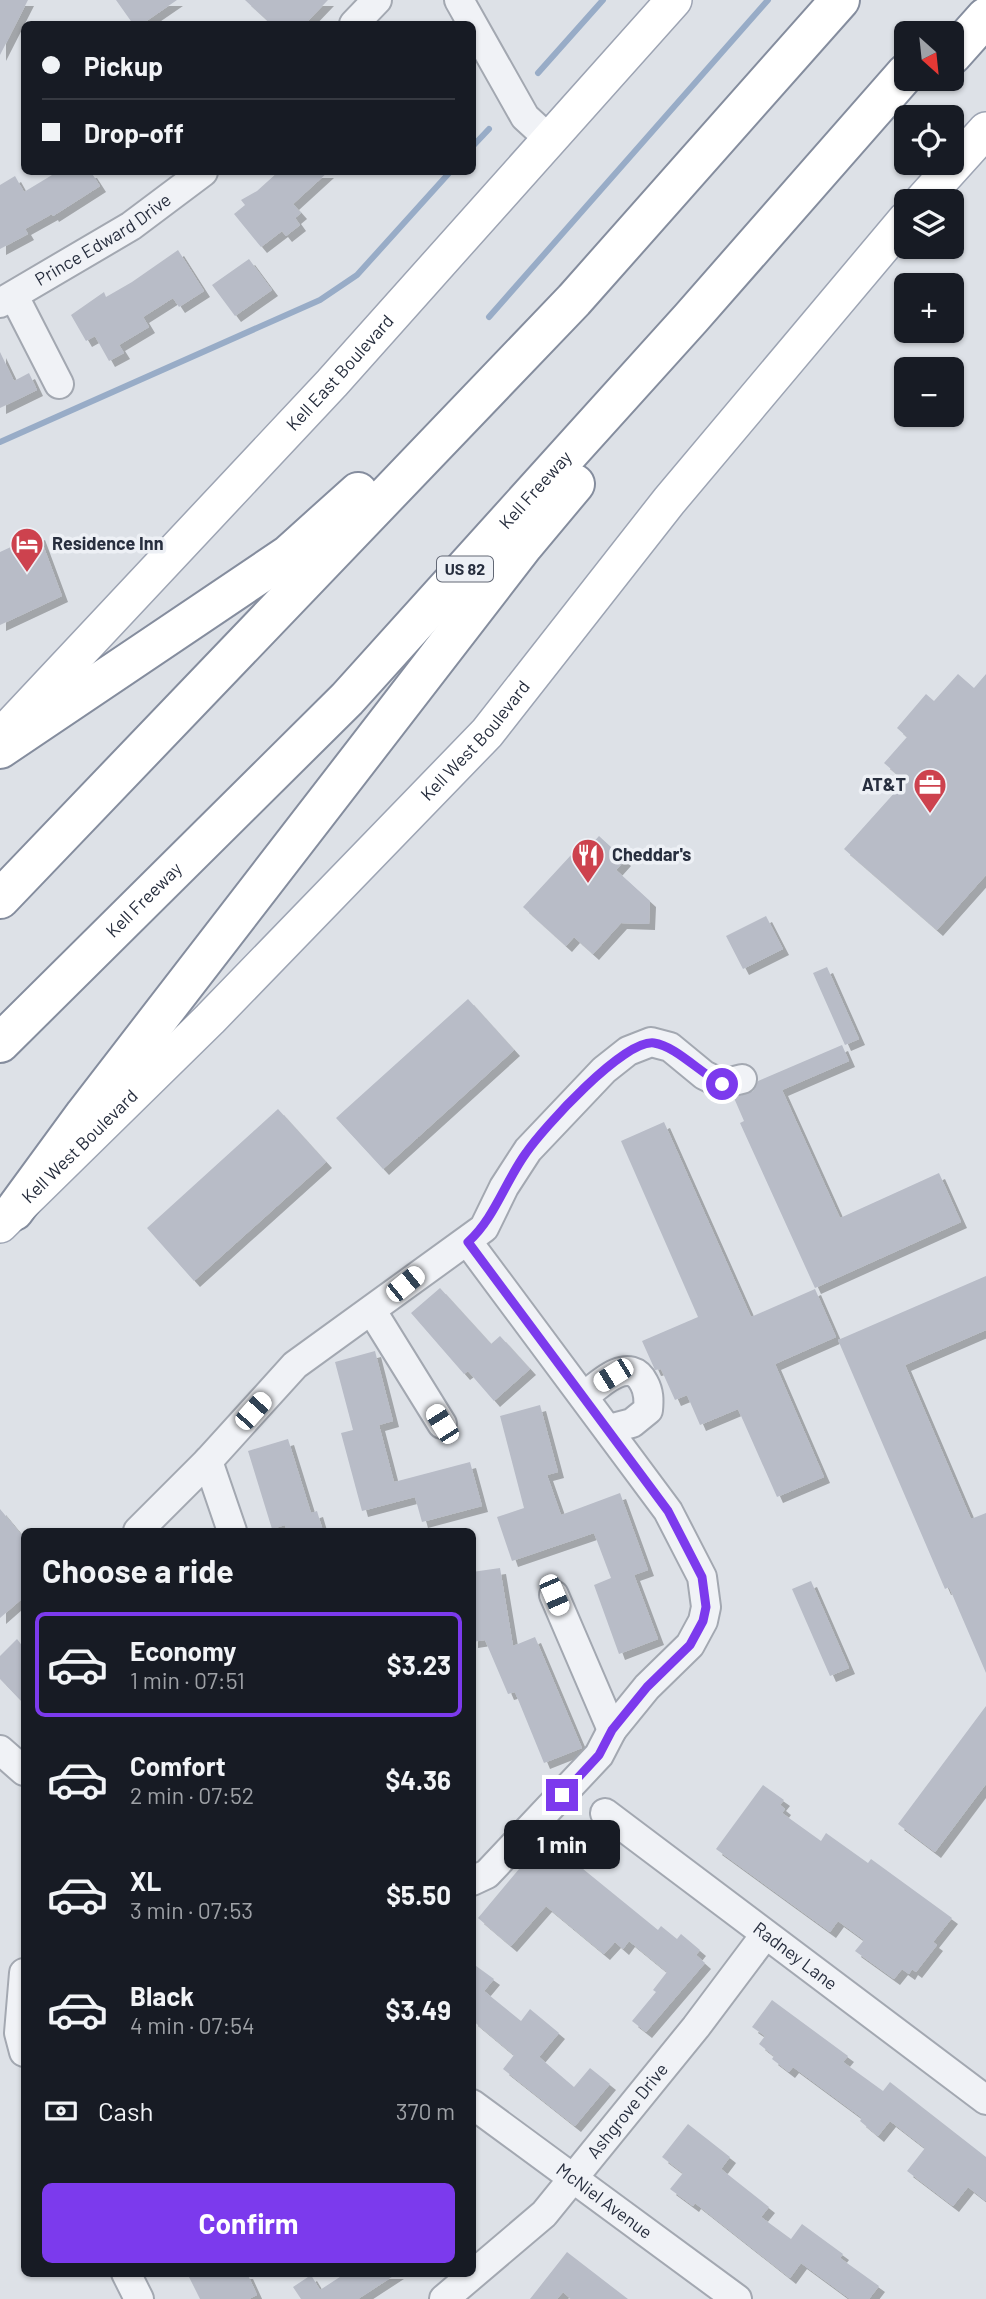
<!DOCTYPE html>
<html lang="en">
<head>
<meta charset="utf-8">
<style>
  :root { --surface:#171b24; --page:#20242c; --text:#f1f3f6; --muted:#9ea1a6; --line:#363941; --accent:#7c3aed }
  body { margin:0; font-family:Barlow,sans-serif; background:var(--page); color:var(--text); height:100vh; display:flex; flex-direction:column; font-size:26px; white-space:nowrap }
  * { box-sizing:border-box; margin:0 }
  p { font-size:23px; color:var(--muted) }
  .icon { flex:none; width:38px; height:38px; fill:none; stroke:currentColor; stroke-width:2; stroke-linecap:round; stroke-linejoin:round }
  .map { position:relative; flex:1; overflow:hidden }
  .drawer { position:absolute; left:21px; top:1528px; width:455px; height:749px; display:flex; flex-direction:column; background:var(--surface); border-radius:10px; box-shadow:0 2px 5px #0004 }
  .drawer>* { flex:none }
  .hud { position:absolute; left:21px; top:21px; width:455px; height:154px; border-radius:10px; box-shadow:0 2px 5px #0004; display:grid; align-content:center; height:154px; padding:0 21px; background:var(--surface) }
  .needle { width:46px; rotate:153deg }
  .buttons { position:absolute; left:894px; top:21px; display:grid; gap:14px }
  .buttons a { display:grid; place-items:center; width:70px; height:70px; border-radius:10px; background:var(--surface); box-shadow:0 2px 5px #0004; font-size:35px }
  .end { position:absolute; width:32px; height:32px; margin:-16px; border:9px solid #7c3aed; background:#fff; box-shadow:0 0 0 4px #fff }
  .from { border-radius:50% }
  .bubble { position:absolute; height:49px; border-radius:10px; background:var(--surface); box-shadow:0 2px 5px #0004; font-size:23px; font-weight:700; line-height:49px; text-align:center }
  .car { position:absolute; width:21px; height:42px; margin:-21px -10px; border-radius:9px; box-shadow:0 0 5px 2px #0007; background:linear-gradient(#fff 24%,#345 0 40%,#fff 0 76%,#345 0 86%,#fff 0) }
  .hud b { display:flex; align-items:center; gap:24px; height:66px; font-size:26px }
  .hud b+b { border-top:2px solid var(--line) }
  .hud i { width:18px; height:18px; background:var(--text) }
  ul { padding:0; list-style:none }
  li { display:flex; align-items:center; gap:21px; height:105px; margin:0 14px 10px; padding:0 7px; border:4px solid transparent; border-radius:10px }
  li div { flex:1 }
  li b { display:block; font-size:26px }
  li em { font-style:normal; font-weight:700 }
  li.selected { border-color:var(--accent) }
  li>.icon { width:63px; height:63px; stroke-width:1.5 }
  h2 { padding:0 21px; font-size:32px; line-height:84px }
  .pay { display:flex; align-items:center; gap:18px; height:77px; padding:0 21px; font-size:26px }
  .pay p { margin-inline-start:auto }
  .button { display:flex; gap:14px; margin-top:auto; padding:14px 21px }
  .button a { flex:1; height:80px; border-radius:10px; background:var(--accent); color:#fff; font-size:28px; font-weight:700; line-height:80px; text-align:center }
  .map>svg:first-child { display:block }
</style>
</head>
<body>
<div class="map">
<svg width="986" height="2299" viewBox="0 0 986 2299">
  <defs>
    <filter id="shadow"><feDropShadow dx="6" dy="6" stdDeviation="0" flood-color="#0004"/></filter>
  </defs>
  <rect width="100%" height="100%" fill="#dde1e7"/>
  <g fill="none" stroke-linecap="round" stroke-linejoin="round">
    <!-- stream -->
    <path stroke="#98acc7" stroke-width="6" d="M538 73 603 0
      M472 147 489 129
      M489 317 768 0
      M0 442 320 300 357 275 450 172"/>
  </g>
  <!-- building -->
  <path fill="#b8bcc7" filter="url(#shadow)" d="M0 0H28L0 55Z
    M116 0H177L142 24H133Z
    M245 0H328L305 24H271Z
    M57 172H91L100 186 53 216 52 214 25 229 28 234 0 249V185L15 176 24 192Z
    M278 172H328L293 204 301 213 295 218 300 225 286 236 282 231 261 247 234 214 245 205 241 200 257 191Z
    M178 250 204 291 179 307 173 298 143 317 149 327 119 345 124 353 109 361 95 336 86 341 71 315 104 292 106 297 132 282Z
    M249 259 272 290 235 316 212 285Z
    M0 352 14 381 29 373 37 390 0 408Z
    M39 534 62 596 0 625V552Z
    M958 674 974 688 986 674V875L937 930 844 849 905 781 884 763 907 737 897 728 926 694 934 701Z
    M599 836 625 860 616 870 650 901 649 924 621 923 593 954 574 937 566 946 523 907 584 841 590 846Z
    M766 916 783 949 743 969 726 936Z
    M827 967 859 1039 845 1045 813 973Z
    M468 999 514 1050 383 1169 336 1118Z
    M842 1045 849 1061 782 1090 840 1218 939 1173 961 1222 815 1288 740 1123 744 1121 734 1098 753 1091 758 1081Z
    M278 1109 326 1162 194 1281 147 1228Z
    M664 1122 751 1317 815 1289 836 1337 775 1364 824 1477 777 1497 738 1409 700 1425 687 1395 675 1400 661 1369 655 1370 642 1341 698 1317 621 1141Z
    M986 1276V1330L905 1365 971 1519 986 1513V1673L949 1587 945 1589 838 1340Z
    M440 1288 491 1344 500 1336 530 1369 494 1401 468 1371 464 1374 411 1313Z
    M375 1351 393 1421 379 1425 394 1482 470 1462 482 1506 422 1522 415 1497 362 1511 341 1433 353 1430 335 1362Z
    M540 1405 558 1472 547 1475 561 1515 620 1493 648 1570 634 1575 658 1639 619 1654 594 1585 611 1578 594 1533 512 1561 497 1517 524 1508 500 1416Z
    M288 1439 311 1513 317 1511 323 1531H287L285 1525 272 1529 248 1451Z
    M0 1509 24 1538V1597L0 1618Z
    M500 1568 513 1646 535 1637 582 1748 544 1763 515 1692 508 1694 485 1640 472 1642V1572Z
    M811 1581 849 1668 830 1676 792 1589Z
    M17 1639 24 1648V1704L0 1679V1656Z
    M986 1706V1784L935 1852 898 1824Z
    M763 1785 784 1800 780 1805 785 1809 782 1813 821 1841 826 1833 868 1863 871 1859 952 1918 933 1942 937 1945 916 1972 912 1969 909 1974 902 1969 894 1979 855 1951 864 1940 838 1921 830 1932 716 1849Z
    M545 1838 658 1930 661 1926 677 1939 681 1934 700 1950 696 1955 705 1963 646 2032 632 2021 656 1992 653 1990 667 1972 629 1941 623 1949 615 1942 604 1954 546 1906 511 1946 478 1918Z
    M472 1963 494 1979 484 1991 521 2021 530 2009 559 2033 539 2057 574 2087 590 2068 610 2084 575 2126 503 2069 514 2055 472 2020Z
    M772 2000 848 2056 843 2062 883 2091 890 2082 986 2157V2201L968 2187 953 2206 907 2171 925 2148 890 2121 878 2136 860 2121 862 2118 793 2067 789 2072 772 2059 774 2056 759 2044 765 2036 752 2027Z
    M688 2124 730 2157 721 2169 769 2207 761 2217 791 2239 802 2224 843 2254 840 2258 879 2286 869 2299H850L801 2263 790 2278 695 2203 693 2206 670 2189 683 2173 662 2157Z
    M567 2252 611 2286 628 2299H571L563 2292 557 2299H530Z
    M187 2273H247L257 2295 249 2299H200Z
    M346 2273H398L358 2299H301L293 2287 311 2275 320 2290Z"/>
  <g fill="none" stroke-linecap="round" stroke-linejoin="round">
    <defs>
      <g id="minor">
        <path d="M459 0 525 117 550 140"/>
        <path d="M354 24 377 0"/>
        <path d="M14 296 59 384"/>
        <path id="s1" d="M0 303 131 226 203 172"/>
        <path d="M468 1242 668 1511 702 1577 706 1607 703 1621 690 1645 647 1687 612 1730 599 1755 487 1874 472 1881"/>
        <path d="M372 1311 442 1424"/>
        <path d="M585 1396C600 1383 630 1355 644 1383 649 1392 649 1400 648 1410L632 1423 609 1429"/>
        <path d="M208 1461 232 1531"/>
        <path d="M138 1531 208 1461 295 1365 484 1228 504 1187 528 1150 604 1070 628 1051 651 1042 670 1047 704 1075 722 1084 742 1079"/>
        <path d="M554 1595 612 1730"/>
        <path d="M0 1750 24 1771"/>
        <path id="s2" d="M605 1813 986 2100"/>
        <path d="M24 1973 19 2033 24 2052"/>
        <path id="s3" d="M472 2104 737 2299"/>
        <path d="M126 2273 139 2299"/>
        <path id="s4" d="M444 2299 544 2214 696 2027 765 1935"/>
      </g>
      <g id="major">
        <path d="M922 201 986 130"/>
        <path id="s5" d="M1 736 332 383 674 0"/>
        <path id="s6" d="M0 1225 210 1019 487 733 669 501 906 219"/>
      </g>
      <g id="highway">
        <path d="M952 55 986 17"/>
        <path d="M0 749 288 555 358 492"/>
        <path d="M0 899 574 300 840 0"/>
        <path id="s7" d="M0 1043 347 699 691 318 906 73"/>
        <path d="M14 1211 85 1114 524 545 575 484"/>
      </g>
    </defs>
    <!-- minor casing -->
    <use href="#minor" stroke="#a3a8b1" stroke-width="32"/>
    <!-- major casing -->
    <use href="#major" stroke="#9da4b3" stroke-width="38"/>
    <!-- highway casing -->
    <use href="#highway" stroke="#858d9e" stroke-width="42"/>
    <!-- minor -->
    <use href="#minor" stroke="#f0f2f6" stroke-width="28"/>
    <!-- major -->
    <use href="#major" stroke="#fff" stroke-width="35"/>
    <!-- highway -->
    <use href="#highway" stroke="#fff" stroke-width="38"/>
  </g>
  <g fill="none" stroke-linecap="round" stroke-linejoin="round">
    <!-- route -->
    <path stroke="#7c3aed" stroke-width="9" d="M562 1795 599 1755 612 1730 647 1687 690 1645 703 1621 706 1607 702 1577 668 1511 468 1242C494 1219 505 1182 526 1153 543 1128 624 1039 654 1043 676 1046 701 1074 722 1084"/>
  </g>
  <!-- icons -->
  <defs>
    <symbol id="hotel-pin" viewBox="-11 -11 22 30"><path d="M0 17L-7.5 6A9.5 9.5 0 1 1 7.5 6Z" fill="#cd424e" stroke="#edf0f5"/><path d="M-6-4.5h1.5V1H6V5H4.5V3h-9V5H-6ZM-4 0a1.8 1.8 0 1 1 3.6 0ZM.5 0V-2.5h3Q6-2.5 6 0Z" fill="#fff"/></symbol>
    <symbol id="office-pin" viewBox="-11 -11 22 30"><path d="M0 17L-7.5 6A9.5 9.5 0 1 1 7.5 6Z" fill="#cd424e" stroke="#edf0f5"/><path d="M-6-3h4V-5.5h4V-3h4V5H-6ZM-1-4.5V-3h2v-1.5ZM-6 0V1H6V0Z" fill="#fff"/></symbol>
    <symbol id="restaurant-pin" viewBox="-11 -11 22 30"><path d="M0 17L-7.5 6A9.5 9.5 0 1 1 7.5 6Z" fill="#cd424e" stroke="#edf0f5"/><path d="M-5-6h1v4h1v-4h1v4h1v-4h1v5L-1.5 .5V6h-2V.5L-5-1ZM5-6V6H3V1.5H1.5Q1.5-4 5-6Z" fill="#fff"/></symbol>
  </defs>
  <g fill-rule="evenodd">
    <use href="#hotel-pin" x="8" y="525" width="38" height="52"/>
    <use href="#office-pin" x="911" y="766" width="38" height="52"/>
    <use href="#restaurant-pin" x="569" y="836" width="38" height="52"/>
  </g>
  <g text-anchor="middle" stroke-width="7" stroke-linejoin="round" paint-order="stroke">
    <!-- shield labels -->
    <rect fill="#edf0f5" stroke="#626875" stroke-width="2" x="437" y="556.5" width="56" height="25" rx="5"/>
    <g font-size="16" font-weight="bold" fill="#272e3e">
      <text x="465" y="575">US 82</text>
    </g>
    <!-- street labels -->
    <g font-size="18" fill="#272e3e" stroke="#edf0f5">
      <text dy="6" stroke="none"><textPath href="#s1" startOffset="121">Prince Edward Drive</textPath></text>
      <text dy="6" stroke="none"><textPath href="#s5" startOffset="497">Kell East Boulevard</textPath></text>
      <text dy="6" stroke="none"><textPath href="#s7" startOffset="770">Kell Freeway</textPath></text>
      <text dy="6" stroke="none"><textPath href="#s6" startOffset="679">Kell West Boulevard</textPath></text>
      <text dy="6" stroke="none"><textPath href="#s7" startOffset="203">Kell Freeway</textPath></text>
      <text dy="6" stroke="none"><textPath href="#s6" startOffset="112">Kell West Boulevard</textPath></text>
      <text dy="6" stroke="none"><textPath href="#s2" startOffset="238">Radney Lane</textPath></text>
      <text dy="6" stroke="none"><textPath href="#s4" startOffset="264">Ashgrove Drive</textPath></text>
      <text dy="6" stroke="none"><textPath href="#s3" startOffset="164">McNiel Avenue</textPath></text>
    </g>
    <!-- poi labels -->
    <g font-size="18" font-weight="bold" fill="#272e3e" stroke="#edf0f5" text-anchor="start">
      <text x="52" y="550">Residence Inn</text>
      <text x="906" y="791" text-anchor="end">AT&amp;T</text>
      <text x="612" y="861">Cheddar's</text>
    </g>
  </g>
</svg>
<div class="buttons">
<a><svg class="needle" viewBox="-14 -14 28 28"><path d="M0-13l5 13h-10z" fill="#e53935"/><path d="M0 13l5-13h-10z" fill="#9ea1a6"/></svg></a>
<a><svg class="icon" aria-label="locate" viewBox="0 0 24 24"><circle cx="12" cy="12" r="6"/><path d="M12 2v4M12 18v4M2 12h4M18 12h4"/></svg></a>
<a><svg class="icon" aria-label="layers" viewBox="0 0 24 24"><path d="M12 4l9 5-9 5-9-5zM3 14l9 5 9-5"/></svg></a>
<a>+</a>
<a>−</a>
</div>
<i class="end from" style="left:722px;top:1084px"></i>
<i class="end" style="left:562px;top:1795px"></i>
<div class="bubble" style="left:504px;top:1820px;width:116px">1 min</div>
<i class="car" style="left:405px;top:1284px;rotate:51deg"></i>
<i class="car" style="left:613px;top:1375px;rotate:238deg"></i>
<i class="car" style="left:253px;top:1411px;rotate:42deg"></i>
<i class="car" style="left:442px;top:1424px;rotate:328deg"></i>
<i class="car" style="left:554px;top:1595px;rotate:157deg"></i>
<div class="hud">
<b><i class="from"></i>Pickup</b>
<b><i></i>Drop-off</b>
</div>
<section class="drawer">
<h2>Choose a ride</h2>
<ul>
<li class="selected"><svg class="icon" aria-label="car" viewBox="0 0 24 24"><path d="M5 17H2v-5l4-1 3-4h7l3 4 3 1v5h-3M9 17h6M6 11h13"/><circle cx="7" cy="17" r="2"/><circle cx="17" cy="17" r="2"/></svg><div><b>Economy</b><p>1 min · 07:51</p></div><em>$3.23</em></li>
<li><svg class="icon" aria-label="car" viewBox="0 0 24 24"><path d="M5 17H2v-5l4-1 3-4h7l3 4 3 1v5h-3M9 17h6M6 11h13"/><circle cx="7" cy="17" r="2"/><circle cx="17" cy="17" r="2"/></svg><div><b>Comfort</b><p>2 min · 07:52</p></div><em>$4.36</em></li>
<li><svg class="icon" aria-label="car" viewBox="0 0 24 24"><path d="M5 17H2v-5l4-1 3-4h7l3 4 3 1v5h-3M9 17h6M6 11h13"/><circle cx="7" cy="17" r="2"/><circle cx="17" cy="17" r="2"/></svg><div><b>XL</b><p>3 min · 07:53</p></div><em>$5.50</em></li>
<li><svg class="icon" aria-label="car" viewBox="0 0 24 24"><path d="M5 17H2v-5l4-1 3-4h7l3 4 3 1v5h-3M9 17h6M6 11h13"/><circle cx="7" cy="17" r="2"/><circle cx="17" cy="17" r="2"/></svg><div><b>Black</b><p>4 min · 07:54</p></div><em>$3.49</em></li>
</ul>
<div class="pay"><svg class="icon" aria-label="cash" viewBox="0 0 24 24"><path d="M3 7h18v10H3z"/><circle cx="12" cy="12" r="2"/></svg>Cash<p>370 m</p></div>
<div class="button"><a>Confirm</a></div>
</section>
</div>
</body>
</html>
